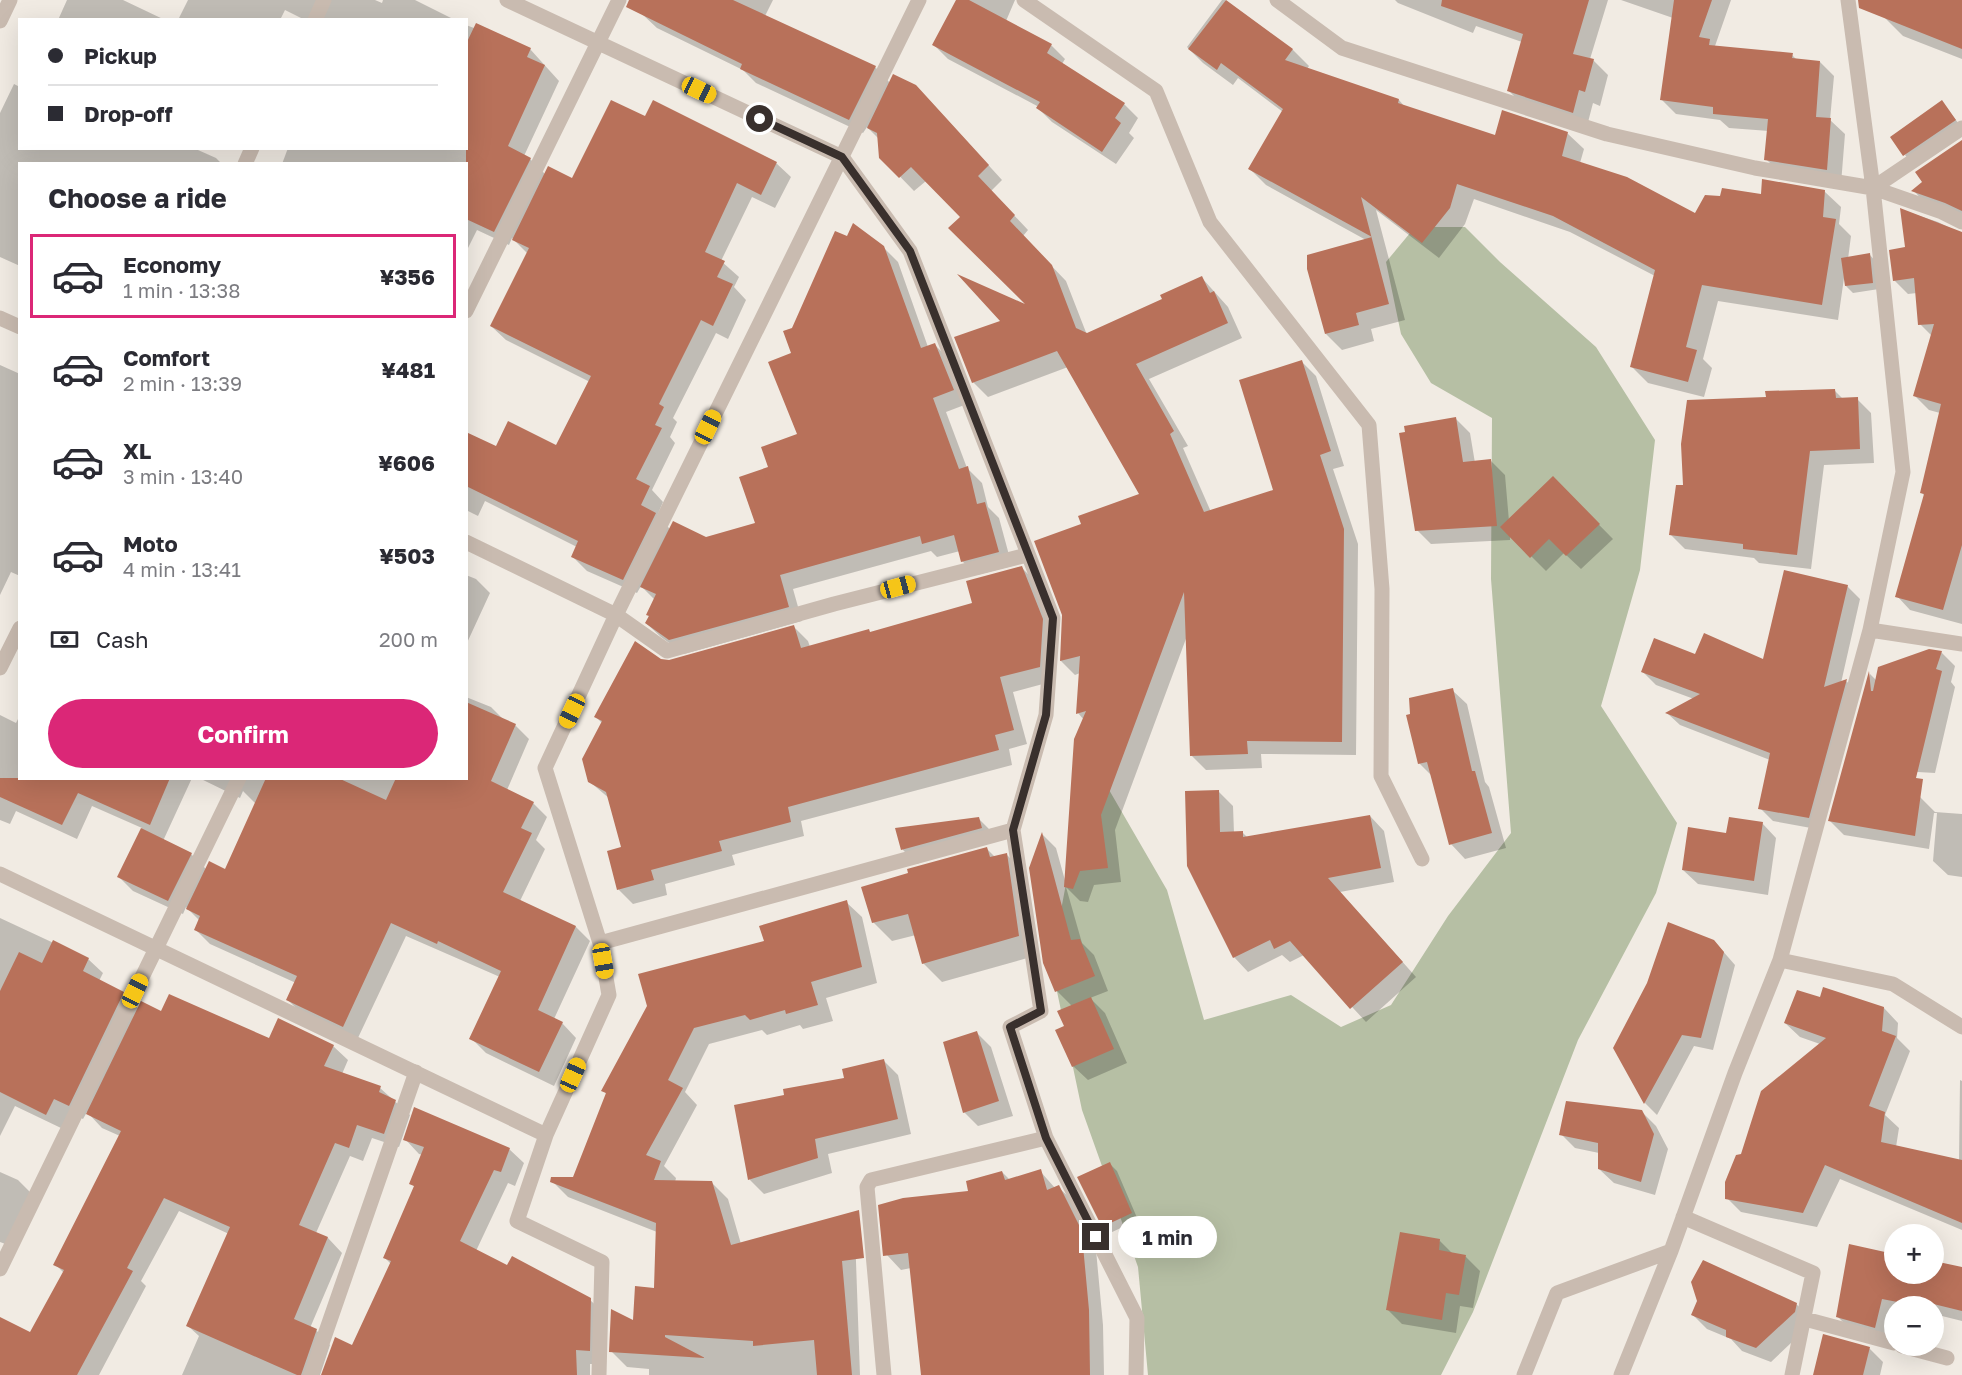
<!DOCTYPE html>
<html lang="en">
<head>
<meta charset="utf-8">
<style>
  :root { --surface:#fff; --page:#f2f2f3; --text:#2b2b33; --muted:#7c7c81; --line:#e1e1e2; --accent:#db2777 }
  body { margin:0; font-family:"Golos Text",sans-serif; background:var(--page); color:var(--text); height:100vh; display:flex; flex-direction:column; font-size:22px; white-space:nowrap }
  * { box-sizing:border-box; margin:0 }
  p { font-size:20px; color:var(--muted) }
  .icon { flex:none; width:33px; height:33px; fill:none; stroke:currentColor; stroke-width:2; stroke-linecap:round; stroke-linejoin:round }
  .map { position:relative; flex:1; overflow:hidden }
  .panel { position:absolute; left:18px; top:162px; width:450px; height:618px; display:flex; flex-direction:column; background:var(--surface); border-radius:0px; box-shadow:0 6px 24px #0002 }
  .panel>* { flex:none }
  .top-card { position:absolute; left:18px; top:18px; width:450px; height:132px; border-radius:0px; box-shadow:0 6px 24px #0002; display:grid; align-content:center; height:132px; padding:0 30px; background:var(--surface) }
  .controls { position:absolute; left:1884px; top:1224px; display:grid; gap:12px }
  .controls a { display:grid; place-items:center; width:60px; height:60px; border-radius:50%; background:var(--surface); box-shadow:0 6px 24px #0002; font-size:30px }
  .end { position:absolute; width:27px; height:27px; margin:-14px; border:8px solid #39302d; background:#fff; box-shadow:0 0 0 3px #fff }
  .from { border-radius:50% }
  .bubble { position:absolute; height:42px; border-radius:21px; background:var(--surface); box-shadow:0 6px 24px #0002; font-size:20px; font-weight:700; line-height:42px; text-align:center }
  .car { position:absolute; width:18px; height:36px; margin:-18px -9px; border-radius:8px; box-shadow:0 0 4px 2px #0007; background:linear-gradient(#f5c518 24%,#345 0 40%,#f5c518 0 76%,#345 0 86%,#f5c518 0) }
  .top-card b { display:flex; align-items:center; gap:21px; height:57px; font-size:22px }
  .top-card b+b { border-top:2px solid var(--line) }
  .top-card i { width:15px; height:15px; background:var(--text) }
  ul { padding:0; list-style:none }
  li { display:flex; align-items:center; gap:18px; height:84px; margin:0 12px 9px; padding:0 18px; border:3px solid transparent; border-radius:0px }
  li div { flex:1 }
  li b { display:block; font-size:22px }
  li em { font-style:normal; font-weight:700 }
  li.selected { border-color:var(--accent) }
  li>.icon { width:54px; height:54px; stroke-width:1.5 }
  h2 { padding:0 30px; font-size:27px; line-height:72px }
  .pay { display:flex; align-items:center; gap:15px; height:66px; padding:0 30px; font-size:22px }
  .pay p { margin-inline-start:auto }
  .button { display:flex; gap:12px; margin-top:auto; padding:12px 30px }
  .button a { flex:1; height:69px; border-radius:36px; background:var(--accent); color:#fff; font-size:24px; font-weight:700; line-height:69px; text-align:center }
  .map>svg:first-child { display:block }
</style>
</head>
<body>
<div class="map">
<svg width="1962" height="1375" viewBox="0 0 1962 1375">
  <rect width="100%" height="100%" fill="#f1ebe3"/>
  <!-- green -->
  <path fill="#b6bfa4" d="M1415 227H1465L1500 262 1596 347 1655 440 1640 570 1601 706 1677 823 1656 893 1578 1040 1473 1312 1441 1375H1148L1138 1267 1082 1110 1051 963 1090 757 1167 890 1204 1020 1291 995 1341 1027 1391 1005 1448 916 1511 833 1491 579 1492 418 1431 383 1401 334 1386 262Z"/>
  <!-- shadow -->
  <path fill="#0003" d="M67 0H123L165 20H58Z
    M188 0H375L382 3 383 0H415L455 20H305L285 10 280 20H178Z
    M649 0H773L765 16 875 67 890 83 930 101 1002 180 991 191 1028 230 1023 236 1066 281 1087 335 1164 300 1202 278 1228 307 1242 338 1149 379 1188 446 1183 448 1211 512 1275 491 1302 362 1316 376 1344 466 1333 469 1358 544 1356 755 1261 754 1262 768 1206 770 1191 755 1187 636 1115 830 1121 882 1094 885 1088 902 1080 901 1066 887 1082 943 1094 955 1108 991 1090 998 1105 1013 1127 1063 1088 1080 1073 1066 1066 1027 1072 1006 1057 991 1045 962 1043 835 1056 848 1066 884 1084 720 1078 713 1080 673 1075 675 1061 661 1083 525 1141 495 1068 367 988 397 973 382 1003 321 1031 308 962 217 926 181 914 191 881 157 879 139 867 127 863 133 756 83 743 70 657 28 642 14Z
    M958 0H1015L1006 21 1051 45 1065 59 1062 64 1124 104 1138 118 1129 133 1134 138 1116 164 1052 122 1038 108 1039 107 948 59 934 45Z
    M1222 0H1225L1293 50 1309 66 1307 69 1399 100 1405 107 1496 137 1567 133 1584 149 1580 163 1696 215 1762 196 1824 191 1841 207 1839 224 1851 236 1848 259 1870 255 1876 262 1879 289 1853 293 1846 286 1844 278 1838 320 1718 301 1703 359 1712 368 1704 397 1648 383 1631 366 1655 276 1570 232 1474 199 1465 224 1439 258 1376 210 1405 320 1371 329 1374 341 1342 350 1326 334 1366 240 1266 185 1250 169 1283 112 1238 78 1233 85 1203 63 1187 47Z
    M1395 0H1608L1590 59 1593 60 1608 75 1600 106 1593 103 1587 126 1523 105 1509 91 1522 42 1476 26 1473 33 1398 3Z
    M1621 0H1731L1715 46 1792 55 1797 60 1820 62 1834 76 1830 120 1845 134 1841 184 1780 173 1766 159 1769 131 1729 128 1720 120 1676 114 1662 100 1673 18Z
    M1889 0H1962V59L1903 36 1884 17Z
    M466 25 530 49 559 81 524 156 530 159 546 175 573 180 645 118 776 163 791 177 775 208 752 197 721 261 739 277 734 287 746 300 728 339 716 333 673 418 677 422 670 437 675 443 652 490 663 502 657 516 671 530 706 539 757 524 770 468 799 435 793 329 883 247 898 262 928 347 935 345 949 359 967 404 946 412 967 468 982 483 988 507 999 518 1012 566 977 575 962 561 960 551 937 557 931 551 793 589 802 621 684 654 661 637 646 623 655 600 641 586 637 593 587 571 572 556 577 547 485 501 478 516 466 510V433L497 448 556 447 590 382 506 340 491 326 528 254 512 238 509 245 477 230 466 252V164H282L288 148H466Z
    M14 84 20 87V148H198V150L216 158 222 164H20V266L0 257V113Z
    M1942 102 1962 128 1911 162 1905 155Z
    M1962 142V217L1927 205 1914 191Z
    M1902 210 1938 222 1958 232H1962V419L1929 410 1915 396 1932 336 1920 324 1917 293 1908 294 1894 280 1907 248Z
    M0 365 20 374V576L11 572 0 595Z
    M1835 391 1843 399H1857L1871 413 1874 463 1824 465 1811 569 1759 563 1754 558 1685 549 1671 535 1684 487 1767 398Z
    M1456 419 1470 433 1475 463 1491 461 1505 475 1509 521 1553 478 1613 539 1581 569 1564 553 1546 571 1510 535V540L1431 544 1417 530Z
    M1962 428V624L1910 610 1897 596 1925 496 1922 493Z
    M1022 568 1036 582 1057 635 1054 681 1013 692 1027 744 1009 749 1012 765 801 821 804 836 732 855 735 865 665 884 667 895 633 904 619 890 609 852 623 848 610 799 590 782 602 723 596 717 661 660 669 662 794 627 808 641 810 647 871 633 974 604Z
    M466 575 476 579 490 593 466 645Z
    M1847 586 1860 599 1841 683 1846 681 1859 693 1822 830 1773 821 1760 808 1770 760 1680 725 1667 713 1694 699 1656 685 1643 672 1696 656 1764 661Z
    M1941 652 1955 666 1951 682 1955 687 1935 773 1866 769 1920 797 1935 812 1962 814V877L1948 875 1933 861 1937 813H1934L1929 849 1844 835 1830 821 1870 674 1877 681Z
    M1452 690 1467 704 1485 782 1489 787 1506 848 1465 859 1451 844 1432 776 1419 763Z
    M466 697 491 707 505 721 515 725 529 739 507 790 533 803 547 817 536 840 545 849 520 901 576 927 590 941 554 1019 562 1023 576 1038 554 1086 486 1053 471 1038 500 977 406 936 357 1040 302 1014 288 1000 296 983 210 944 196 930 200 921 186 907 183 914 133 891 119 877 142 828 92 806 77 839 16 811 10 824 0 820V715L16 723 20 715V778H192L163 841 191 854 207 870 226 871 256 804 243 791 240 798 199 778H466Z
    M1219 792 1233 806 1234 833H1243L1248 838 1370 816 1384 831 1394 882 1340 892 1416 977 1366 1022 1304 955 1290 962 1282 955 1248 972 1234 957 1189 866Z
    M979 819 993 833 917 864 903 850 897 829Z
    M1762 823 1776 838 1768 895 1698 884 1683 870 1728 834Z
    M987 849 995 857 1006 854 1025 873 1038 955 942 982 923 963 916 935 892 941 873 922Z
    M846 902 862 917 877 983 826 998 833 1021 803 1029 800 1025 767 1035 762 1030 709 1044 685 1092 697 1105 664 1166 676 1178 675 1182 712 1183 728 1199 741 1244 855 1233 860 1375H649V1369L627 1367 611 1351 634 1323 656 1289 657 1232 568 1197 552 1181 574 1179 607 1095 603 1090 766 942Z
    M0 918 88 959 103 973 99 981 123 993 139 1009 269 1040 333 1046 348 1060 342 1074 380 1088 410 1115 399 1147 372 1138 363 1161 350 1156 316 1233 328 1238 342 1253 310 1328 316 1330 330 1345 320 1375H182L199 1336 188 1326 229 1234 179 1211 141 1281 146 1286 99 1375H7L0 1367V1346L31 1334 64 1273 55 1264 120 1136 102 1128 87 1112 83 1119 69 1112 61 1128 15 1106 0 1136Z
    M1714 941 1735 965 1713 1050 1694 1046 1657 1115 1645 1103 1615 1048Z
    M1822 999 1884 1008 1898 1023 1897 1038 1910 1051 1885 1115 1899 1128 1896 1147 1959 1161 1960 1080 1962 1081V1230L1840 1179 1817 1227 1741 1212 1727 1198 1743 1156 1820 1044 1800 1037 1785 1023Z
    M977 1033 991 1047 1013 1116 978 1126 964 1112Z
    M883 1060 898 1075 911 1134 828 1154 832 1173 764 1194 750 1180 736 1106 786 1096 846 1079Z
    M1641 1111 1656 1126 1668 1149 1655 1195 1614 1183 1599 1169V1153L1575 1148 1561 1134Z
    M405 1139 509 1149 524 1163 515 1186 508 1183 476 1251 508 1267 590 1300 605 1314 604 1364H590V1375H323L353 1347 391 1264 385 1258 415 1187 411 1183 423 1155 419 1154Z
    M1110 1164 1117 1171 1138 1220 1110 1233 1103 1226Z
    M1040 1171 1055 1188 1058 1187 1073 1201 1096 1250 1103 1325 1104 1375H922L911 1268 901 1270 887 1255 970 1192 1002 1172 1010 1180Z
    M0 1172 18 1180 32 1194 8 1245 0 1242Z
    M1440 1241 1453 1254 1466 1257 1480 1271 1473 1308 1460 1306 1456 1333 1402 1324 1388 1310Z
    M1850 1246 1894 1255V1274H1934V1264L1962 1270V1321L1934 1314V1306H1894V1318L1889 1341 1852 1331 1838 1317Z
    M1796 1304 1811 1318 1809 1326 1771 1362 1742 1351 1731 1339 1707 1329 1693 1315Z
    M1869 1348 1883 1362 1880 1375H1815Z"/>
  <!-- building -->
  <path fill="#b8715a" d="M629 0H733L876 66 849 120 740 69 742 64 626 7Z
    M956 0H969L1052 44 1047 53 1125 103 1115 118 1121 123 1102 152 1036 108 1040 102 932 45Z
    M1226 0 1293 49 1285 60 1399 99 1398 103 1495 135 1502 110 1568 132 1562 156 1627 177 1695 213 1705 195 1720 196 1722 188 1761 194 1762 179 1825 190 1823 217 1836 219 1822 305 1702 285 1686 347 1697 350 1688 382 1630 367 1655 270 1553 216 1457 184 1450 208 1422 243 1361 197 1389 304 1356 313 1359 325 1325 334 1307 269V255L1372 237 1248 169 1283 109 1221 63 1217 70 1188 49Z
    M1442 0H1589L1573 54 1594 59 1585 92 1579 90 1573 113 1507 91 1523 34 1441 6Z
    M1674 0H1712L1699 37 1710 39 1709 45 1793 53 1792 58 1820 61 1816 117 1831 118 1827 170 1764 160 1768 119 1713 114V107L1660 100Z
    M1858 0H1962V49L1859 8Z
    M476 23 531 48 527 57 545 65 508 146 531 158 494 232 466 219V44Z
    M893 74 916 85 989 165 978 176 1015 215 1010 221 1052 265 1076 328 1087 333 1162 299 1160 295 1202 276 1210 293 1214 291 1228 323 1136 364 1174 431 1170 434 1204 512 1273 490 1239 380 1302 360 1331 451 1320 455 1344 529 1342 742 1247 741 1248 754 1190 756 1184 592 1101 815 1108 868 1080 871 1073 889 1064 887 1074 739 1086 711 1076 714 1080 656 1060 661 1062 615 1034 541 1081 524 1078 516 1139 494 1057 351 972 383 954 337 1000 321 957 274 1025 304 948 228 960 217 911 167 899 178 879 158 877 133 867 128Z
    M611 100 645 116 653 100 777 162 761 195 737 183 705 252 725 261 717 277 733 284 713 326 701 320 659 404 664 407 655 425 662 428 636 479 650 486 641 505 656 513 623 580 571 557 578 541 466 486V432L496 446 508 421 556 445 591 376 490 326 529 248 512 240 548 166 572 178Z
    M1942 100 1956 120 1903 156 1890 137Z
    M1962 140V211L1945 203 1911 191 1922 182 1915 172Z
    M1900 208 1962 232V545L1943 610 1895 597 1924 494 1920 493 1941 404 1913 396 1934 324 1918 325 1914 278 1893 281 1889 250 1905 247Z
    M853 223 884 246 921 348 935 343 954 390 933 398 959 469 968 466 977 504 985 502 999 552 961 562 954 535 922 544 920 536 780 575 789 607 669 640 645 623 649 616 646 615 656 594 640 587 673 521 706 537 755 523 739 477 768 467 761 447 797 434 768 362 791 353 783 331 792 328 835 231 847 236Z
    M1870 253 1873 283 1845 286 1841 258Z
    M1835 389 1836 398 1858 397 1860 449 1810 451 1797 555 1743 549V544L1669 535 1676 485H1683L1681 444 1687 400 1766 397 1765 391Z
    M1456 417 1463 462 1491 459 1497 526 1415 531 1399 433 1405 432 1404 426Z
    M1553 476 1600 524 1566 556 1549 539 1530 558 1500 527Z
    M1022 566 1043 619 1040 667 1000 677 1014 730 995 735 999 750 788 807 791 822 719 841 722 851 651 870 654 880 617 890 607 851 621 847 606 792 588 782 582 759 602 721 594 717 635 641 661 659 669 660 794 625 801 648 869 629 870 632 972 603 966 581Z
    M1784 570 1848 585 1824 687 1847 679 1809 818 1758 809 1770 753 1665 713 1700 694 1641 672 1654 638 1695 654 1704 633 1763 659Z
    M1929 649 1942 651 1936 669 1942 671 1916 778 1923 779 1915 836 1828 821 1869 671 1871 691H1873L1878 667Z
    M1453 688 1472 771H1475L1492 833 1449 845 1427 762 1418 764 1406 715 1410 714 1409 698Z
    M466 702 516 724 491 781 534 802 521 828 532 833 503 892 576 926 538 1010 563 1022 539 1072 469 1039 501 971 438 941 437 944 391 923 343 1027 286 1000 297 976 194 930 200 916 186 909 209 861 225 869 266 778H338L386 800 396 778H466Z
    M0 778H170L150 825 78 793 62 825 0 797Z
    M1219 790 1220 832 1243 831V837L1370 815 1381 868 1328 878 1403 962 1350 1009 1290 941 1274 949 1270 940 1233 958 1187 866 1185 791Z
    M979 817 982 828 901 850 895 828Z
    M1729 817 1763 822 1754 881 1682 870 1688 827 1726 833Z
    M141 828 192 853 168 901 117 877Z
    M1042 832 1071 940 1080 939 1095 976 1055 992 1043 963 1029 868Z
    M987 847 990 857 1007 853 1019 936 922 964 908 914 872 923 861 887 908 873 907 869Z
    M847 900 862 967 811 982 818 1005 786 1014 785 1010 750 1020 745 1015 694 1028 668 1080 683 1088 646 1155 661 1161 654 1180 712 1181 731 1245 859 1210 864 1258 842 1261 852 1375H817L814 1340 753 1346V1341L665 1335V1337L705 1358 609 1352 611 1309 633 1320 635 1286 654 1288 656 1223 550 1182 551 1177H573L606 1093 601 1091 647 1006 638 974 764 941 759 926Z
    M1668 922 1714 940 1724 952 1701 1038 1682 1035 1644 1104 1613 1048 1647 983Z
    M53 940 89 958 83 971 124 992 69 1106 54 1099 46 1115 0 1092V991L19 952 42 963Z
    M1823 987 1884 1007 1882 1031 1896 1036 1869 1106 1885 1112 1881 1142 1962 1160V1223L1825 1165 1803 1213 1725 1199V1182L1736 1155 1741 1154 1761 1091 1826 1038 1784 1023 1797 990 1820 997Z
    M169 994 269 1038 278 1018 334 1045 324 1066 381 1086 379 1092 396 1100 384 1134 357 1125 349 1148 335 1143 299 1225 328 1237 294 1319 317 1329 301 1375H297L186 1326 230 1227 164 1198 127 1268 133 1271 77 1375H0V1317L30 1332 64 1270 53 1265 121 1131 86 1114 141 1001 161 1011Z
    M1091 997 1114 1049 1072 1067 1055 1030 1064 1026 1057 1011Z
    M977 1031 999 1101 963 1113 943 1042Z
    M884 1059 898 1119 815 1139 818 1158 748 1180 734 1105 784 1095 783 1089 844 1078 842 1069Z
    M1566 1101 1642 1110 1654 1134 1641 1182 1598 1169V1143L1559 1135Z
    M414 1107 510 1148 501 1172 494 1170 460 1241 507 1265 512 1256 591 1298 590 1351 576 1350 577 1375H321L335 1337 352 1345 391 1261 383 1258 414 1186 409 1184 424 1147 403 1140Z
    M1110 1162 1132 1213 1102 1227 1077 1177Z
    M1041 1169 1047 1190 1059 1185 1084 1235H1082L1089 1310 1090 1375H921L908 1253 883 1256 878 1205 903 1198 968 1191 966 1181 1002 1171 1005 1180Z
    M1400 1232 1440 1239 1439 1250 1466 1255 1459 1295 1446 1293 1442 1320 1386 1310Z
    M1849 1244 1894 1254V1274H1934V1261L1962 1267V1311L1909 1298 1908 1304 1882 1299 1875 1328 1836 1317Z
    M1703 1260 1797 1303 1795 1312 1756 1348 1726 1337V1330L1691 1315 1697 1301 1691 1282Z
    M1823 1334 1870 1347 1863 1375H1813Z"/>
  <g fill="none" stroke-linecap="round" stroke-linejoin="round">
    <!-- minor -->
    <path stroke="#c9bbb0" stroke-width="15" d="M507 0 842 157 910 251 1053 618 1046 715 1013 830 1041 1011 1010 1027 1046 1138 871 1180 867 1187 884 1375
      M1024 0 1156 91 1210 222 1369 425 1382 589 1381 776 1422 859
      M1277 0 1342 48 1607 134 1755 168 1873 188 1942 212 1962 222
      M315 20 324 0
      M0 21 10 0
      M245 164 252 148
      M1873 188 1962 128
      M466 311 619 0
      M0 318 20 327
      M466 542 616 615 667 651 834 604 1027 555
      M1870 630 1962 644
      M0 668 20 628
      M0 874 546 1135
      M600 943 1013 830
      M1780 960 1893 984 1962 1027
      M1046 1138 1137 1318 1136 1375
      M1683 1217 1813 1273 1792 1375
      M0 1269 239 778
      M1805 1319 1894 1343
      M1902 1346 1947 1358
      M311 1375 416 1072
      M599 1375 602 1262 517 1221 546 1135 609 995 600 943 545 768 616 615 919 0
      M1524 1375 1557 1293 1671 1251
      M1621 1375 1671 1251 1735 1073 1780 960 1870 630 1903 472 1873 188 1848 0"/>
  </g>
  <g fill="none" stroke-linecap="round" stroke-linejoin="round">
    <!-- route -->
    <path stroke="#39302d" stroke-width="8" d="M760 119 842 157 910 251 1053 618 1046 715 1013 830 1041 1011 1010 1027 1046 1138 1096 1237"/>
  </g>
</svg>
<div class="controls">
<a>+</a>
<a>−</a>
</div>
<i class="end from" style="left:760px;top:119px"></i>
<i class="end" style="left:1096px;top:1237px"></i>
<div class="bubble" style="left:1118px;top:1216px;width:99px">1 min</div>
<i class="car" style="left:699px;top:90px;rotate:115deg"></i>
<i class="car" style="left:708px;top:427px;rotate:26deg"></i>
<i class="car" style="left:898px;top:587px;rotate:75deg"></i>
<i class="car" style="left:572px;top:711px;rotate:205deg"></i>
<i class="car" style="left:603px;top:961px;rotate:170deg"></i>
<i class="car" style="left:135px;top:991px;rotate:26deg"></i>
<i class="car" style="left:573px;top:1075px;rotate:24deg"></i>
<div class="top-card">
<b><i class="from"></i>Pickup</b>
<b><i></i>Drop-off</b>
</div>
<section class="panel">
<h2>Choose a ride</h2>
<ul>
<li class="selected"><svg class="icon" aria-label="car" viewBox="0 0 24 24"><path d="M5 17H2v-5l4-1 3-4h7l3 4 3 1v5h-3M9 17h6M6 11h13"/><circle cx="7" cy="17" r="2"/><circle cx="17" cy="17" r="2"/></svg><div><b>Economy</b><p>1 min · 13:38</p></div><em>¥356</em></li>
<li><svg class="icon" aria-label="car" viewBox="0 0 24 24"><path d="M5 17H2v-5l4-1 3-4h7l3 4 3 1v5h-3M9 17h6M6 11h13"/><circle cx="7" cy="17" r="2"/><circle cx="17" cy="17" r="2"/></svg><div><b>Comfort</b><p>2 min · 13:39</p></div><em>¥481</em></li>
<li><svg class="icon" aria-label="car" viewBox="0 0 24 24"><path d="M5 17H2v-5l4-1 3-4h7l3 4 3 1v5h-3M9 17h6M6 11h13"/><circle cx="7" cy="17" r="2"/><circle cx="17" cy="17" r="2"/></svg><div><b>XL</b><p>3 min · 13:40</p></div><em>¥606</em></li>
<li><svg class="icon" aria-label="car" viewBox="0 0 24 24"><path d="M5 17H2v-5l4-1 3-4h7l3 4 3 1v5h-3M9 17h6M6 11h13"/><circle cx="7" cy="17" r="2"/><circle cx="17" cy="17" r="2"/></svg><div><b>Moto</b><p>4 min · 13:41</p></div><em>¥503</em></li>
</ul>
<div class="pay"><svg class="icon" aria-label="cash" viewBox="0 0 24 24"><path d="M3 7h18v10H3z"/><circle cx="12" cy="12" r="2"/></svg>Cash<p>200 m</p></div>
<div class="button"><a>Confirm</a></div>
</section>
</div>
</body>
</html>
